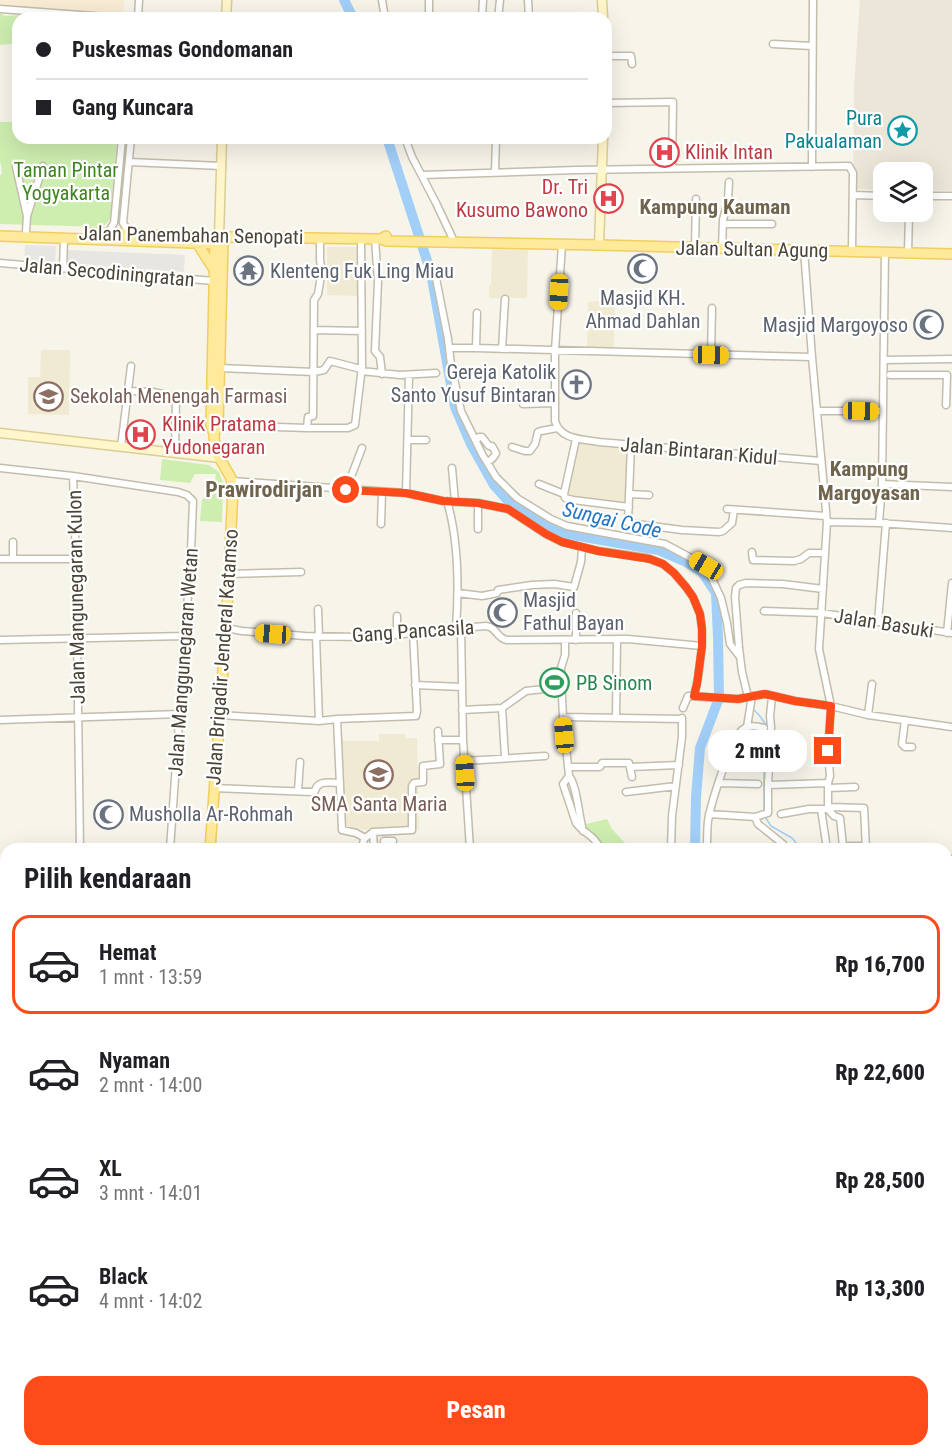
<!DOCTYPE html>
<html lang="id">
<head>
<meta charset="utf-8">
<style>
  :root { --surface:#fff; --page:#f2f2f2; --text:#202124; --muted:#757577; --line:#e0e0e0; --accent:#ff4b19 }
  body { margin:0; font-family:"Roboto Condensed",sans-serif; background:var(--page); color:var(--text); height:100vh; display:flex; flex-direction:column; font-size:22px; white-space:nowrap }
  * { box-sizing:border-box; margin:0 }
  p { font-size:20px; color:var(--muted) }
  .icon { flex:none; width:33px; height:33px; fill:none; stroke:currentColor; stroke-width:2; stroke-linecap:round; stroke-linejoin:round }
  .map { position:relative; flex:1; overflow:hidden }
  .drawer { position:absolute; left:0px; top:843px; width:952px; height:614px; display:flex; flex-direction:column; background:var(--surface); border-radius:18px 18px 0 0; box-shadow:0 6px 24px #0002 }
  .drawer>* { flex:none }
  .hud { position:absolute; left:12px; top:12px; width:600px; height:132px; border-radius:18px; box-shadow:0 6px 24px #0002; display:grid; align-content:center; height:132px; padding:0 24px; background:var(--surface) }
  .buttons { position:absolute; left:873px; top:162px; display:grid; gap:12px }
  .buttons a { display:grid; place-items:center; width:60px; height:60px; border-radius:12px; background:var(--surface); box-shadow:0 6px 24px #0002; font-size:30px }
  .end { position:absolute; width:27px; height:27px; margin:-14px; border:8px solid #ff4b19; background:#fff; box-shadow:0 0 0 3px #fff }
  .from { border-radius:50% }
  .bubble { position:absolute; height:42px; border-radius:18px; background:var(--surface); box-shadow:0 6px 24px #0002; font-size:20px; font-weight:800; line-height:42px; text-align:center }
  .car { position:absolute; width:18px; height:36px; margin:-18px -9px; border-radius:8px; box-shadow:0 0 4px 2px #0007; background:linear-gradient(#f5c518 24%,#345 0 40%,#f5c518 0 76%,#345 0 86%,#f5c518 0) }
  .hud b { display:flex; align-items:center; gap:21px; height:57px; font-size:22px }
  .hud b+b { border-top:2px solid var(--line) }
  .hud i { width:15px; height:15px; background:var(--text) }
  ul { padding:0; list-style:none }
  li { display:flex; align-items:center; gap:18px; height:99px; margin:0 12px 9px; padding:0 12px; border:3px solid transparent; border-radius:18px }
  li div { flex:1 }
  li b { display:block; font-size:22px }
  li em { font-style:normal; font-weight:800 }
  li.current { border-color:var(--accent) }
  li>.icon { width:54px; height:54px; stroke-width:1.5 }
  h2 { padding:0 24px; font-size:27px; line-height:72px }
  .cta { display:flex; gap:12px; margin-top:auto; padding:12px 24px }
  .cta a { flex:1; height:69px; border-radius:18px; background:var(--accent); color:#fff; font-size:24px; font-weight:800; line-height:69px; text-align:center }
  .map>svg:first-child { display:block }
</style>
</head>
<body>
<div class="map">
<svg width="952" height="1456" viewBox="0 0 952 1456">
  <rect width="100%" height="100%" fill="#f7f4ea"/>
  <!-- residential -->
  <path fill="#ebe6d8" d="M860 0H952V191L923 190 922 172H884L883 190 853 189 854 87Z"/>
  <!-- commercial -->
  <path fill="#f9ecd4" d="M0 0H124L123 14 0 6Z"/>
  <!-- education -->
  <path fill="#f1ead3" d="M327 247H361L360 296 327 295Z
    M492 249 528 250 527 298H489V285H491Z
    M615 300 614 348 587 347 588 302Z
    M41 350H70L69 415 28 414V377H40Z
    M577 442 631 446 628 506 566 497Z
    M379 734H405V738H417L419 829 342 830 340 741H379Z"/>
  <!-- green -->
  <path fill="#ceeeb0" d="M0 13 5 16 24 15 34 18H18V36L16 41 13 42 12 44 0 45Z
    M0 122H18V138H117L110 219 103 227 0 224V175L2 174 1 164 0 163Z
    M162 459 209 465 219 472 223 482 222 522 200 521 202 499 213 495 216 474H195L190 483 160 480Z
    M607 819 612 829 626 844 604 846 582 825Z"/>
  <!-- parking -->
  <path fill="#e8e6e2" d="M25 245 56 246 55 264 24 262Z
    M68 250 185 255 184 272 67 263Z"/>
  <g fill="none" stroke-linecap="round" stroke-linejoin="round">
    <!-- stream -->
    <path stroke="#a2cff8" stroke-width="1.5" d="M752 708 759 715 767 726 764 769V812
      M765 817 771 826 792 838 801 849"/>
    <!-- river -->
    <path stroke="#a2cff8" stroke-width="10" d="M344 0 353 18
      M387 138 431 273 455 407 471 444 494 485 509 502 524 512 541 523 562 533 658 550 686 562 702 572 716 593 718 637 719 698 700 748 696 797 695 849
      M810 1456 812 1450"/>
    <defs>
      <path id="street" d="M382 0 385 18
        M528 0 529 18
        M0 9 121 18
        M138 18 139 0
        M429 18V0
        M482 18 483 0
        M498 18 500 0
        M773 44 812 46
        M606 56H631L632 64
        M606 103 673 102 672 168
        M405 138 412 157 436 203 452 237
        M129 162 222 166
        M16 167 27 216 26 231
        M812 167 813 0
        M495 172 496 138
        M422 175 576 170 849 166 853 173 852 251
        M853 195 884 196
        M922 196H952
        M27 216 43 166
        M723 224H772
        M107 234 114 223 122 138
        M130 234 123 223 131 138
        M375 239 378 281 375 351 380 357 382 374
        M562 244 555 351V421C560 440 583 439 599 442L821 461
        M695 248 696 199
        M722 248 723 220 728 200 729 182
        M804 250 812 357 827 522 819 649 831 706 828 751 830 776 828 783V809
        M908 253 909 212
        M0 263 214 281
        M63 268 64 238
        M435 273 448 339 451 365 461 411 482 454 496 477 517 498 551 519 567 526 665 544 706 566 721 598 727 623 730 644 740 657
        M477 313 476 348 812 357
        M314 330 362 331
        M450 348H476
        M502 349 505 299
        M711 355 712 308
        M884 360 952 359
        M219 368 314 372 324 370 330 361 361 369
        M361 371 400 375 436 373
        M890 375H947L946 405
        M127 391 153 392 176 397 175 453
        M523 404 555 403
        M818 411H883
        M218 425 307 428H348L355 425 362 367 361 239
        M307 428 308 417 313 416 314 300 318 294 320 282 321 267 320 260V238
        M408 440H426
        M476 441 479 437H482L489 446H492L496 453C494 458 492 460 487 462
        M631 445 628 522 629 523 682 530 719 532 723 531 732 523 734 510
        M121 447 131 366
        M512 447 525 451H530L535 444 538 432 541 431 557 428
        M0 468 73 476 178 492 187 495 193 501 191 552 170 849
        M452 468 455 502
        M73 476 76 559 80 849
        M232 481 406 493 443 501 478 503 508 509 546 534 562 542 599 551 647 558 663 564 674 573 686 587 693 597 700 614 702 629V646L698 678 694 696
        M539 484 564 494 565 498 573 500 629 507
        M882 484 952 487
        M346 490 362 448
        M406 493 409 375
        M564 494 576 439
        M629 494 649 495
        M447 501C459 542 459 586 456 628
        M727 509 826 516
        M827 522 879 523 952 528
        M879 523 882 484 885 252
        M381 524 382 492
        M478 529V503
        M13 542V559
        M752 552 753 560 794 561 801 559 809 553H825
        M0 559H76
        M228 574 301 572
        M823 589 783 584 746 583 739 585 736 588 735 597 739 648 742 672 748 697 765 694 795 701 831 706 868 715 952 727
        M458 593 482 596 497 593 498 590 532 585 554 584 574 587 581 562 582 548
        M318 609 319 637
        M764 611 822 613 952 633
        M576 613V640
        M397 616V635
        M878 622 886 523
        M226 628 242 631 305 636 360 637H379L436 630 486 626C497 627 496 638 507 640L628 639 702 646
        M461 628 463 740 470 849
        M947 633 952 583
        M316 636 319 721
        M0 640 185 636
        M565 640V655L561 668V677L563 717 569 776C577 785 579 817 583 831
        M415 685 462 687
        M502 708 505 757
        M683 708 688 696 738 699 748 697
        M462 710 502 708 526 691 544 689H561
        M219 715 319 721 337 719 342 830 356 833 365 838
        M868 715 872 684
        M563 717 682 719
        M616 718 617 639
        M337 719 416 716 417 711 413 633
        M0 720 180 714
        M905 720 902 744 905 747H912
        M747 727 752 696
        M438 740H463
        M728 756 760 757
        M465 761 545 756
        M568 767H600L602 763H629L632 777
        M630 767 679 765
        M569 776 563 784 576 823C584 834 595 835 600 849
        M719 783 758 784
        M768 785 828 783
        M214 788 312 792 315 791C318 779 331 783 340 783
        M828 788 855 787
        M298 791 300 762
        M626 792 676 786
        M829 807 864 808 866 849
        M821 809 827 849
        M828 809 834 816 840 818 843 846H866
        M709 814 755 817 758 824 783 844V847L776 849
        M781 814 809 809H828
        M755 817 768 813V785L771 727 770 716 772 697
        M373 832 374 849
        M362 849 364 839 373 832 412 830V786L414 783 423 782V766L440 764 438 731
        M384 849V841H393
        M671 849 672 816 682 737V718
        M707 849C707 840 707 830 708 821 711 803 730 742 742 730 748 725 757 726 764 728
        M946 860 952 859
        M0 872H6
        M946 905H952
        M0 936H6
        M0 995H6
        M946 1024H952
        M0 1054H6
        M0 1127 6 1128
        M946 1139 952 1140
        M0 1200H6
        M946 1204 952 1205
        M0 1274H6
        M0 1348 6 1349
        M0 1429H6
        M946 1432 952 1433
        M686 1450 734 1456
        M127 1456V1450
        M228 1456V1450
        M234 1456 238 1450
        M336 1456 337 1450
        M504 1456 505 1450
        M602 1456V1450
        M670 1456V1450
        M739 1456 740 1450"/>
      <path id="secondary" d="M602 0 603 18
        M226 18 227 0
        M222 138 219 237H225
        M599 245 603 138
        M0 433 220 458
        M946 1385 952 1350
        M455 1456 456 1450
        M935 1456 936 1450"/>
      <path id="primary" d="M89 233 219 237
        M0 236 220 244
        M381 239 386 241 599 245 952 254
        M197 243 215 271
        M223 244 227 237 381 239 386 236
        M214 434 218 425 223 244 221 240
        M210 849 226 628 233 490 231 478 215 450 214 434 211 425 215 244 219 237
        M167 1456V1450"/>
    </defs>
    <!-- street casing -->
    <use href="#street" stroke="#c3bdac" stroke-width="9"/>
    <!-- secondary casing -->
    <use href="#secondary" stroke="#dbcd96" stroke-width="11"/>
    <!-- primary casing -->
    <use href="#primary" stroke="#f0ce5f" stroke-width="12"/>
    <!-- street -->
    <use href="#street" stroke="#fff" stroke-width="6"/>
    <!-- secondary -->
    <use href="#secondary" stroke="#fff6cc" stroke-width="8"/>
    <!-- primary -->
    <use href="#primary" stroke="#ffe99b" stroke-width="9"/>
  </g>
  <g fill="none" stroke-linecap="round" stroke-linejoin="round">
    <!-- route -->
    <path stroke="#ff4b19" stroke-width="8" d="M346 490 406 493 443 501 478 503 508 509 546 534 562 542 598 551 650 559 663 564 674 573 686 587 693 597 700 614 702 629V646L697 684 694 696 738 699 765 694 795 701 831 706 828 751"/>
  </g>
  <!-- icons -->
  <defs>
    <symbol id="sight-ring" viewBox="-11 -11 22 22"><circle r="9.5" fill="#fff" stroke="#0f9aa8" stroke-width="1.5"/><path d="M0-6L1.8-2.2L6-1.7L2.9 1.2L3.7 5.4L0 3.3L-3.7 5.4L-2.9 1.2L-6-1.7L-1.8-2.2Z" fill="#0f9aa8"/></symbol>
    <symbol id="hospital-ring" viewBox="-11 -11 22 22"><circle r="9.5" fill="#fff" stroke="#e0444e" stroke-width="1.5"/><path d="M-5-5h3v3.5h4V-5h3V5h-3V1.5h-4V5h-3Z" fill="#e0444e"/></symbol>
    <symbol id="mosque-ring" viewBox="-11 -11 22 22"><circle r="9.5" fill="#fff" stroke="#6b7280" stroke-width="1.5"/><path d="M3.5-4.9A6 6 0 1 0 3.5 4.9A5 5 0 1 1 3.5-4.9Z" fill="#6b7280"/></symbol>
    <symbol id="temple-ring" viewBox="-11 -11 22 22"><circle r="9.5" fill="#fff" stroke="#6b7280" stroke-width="1.5"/><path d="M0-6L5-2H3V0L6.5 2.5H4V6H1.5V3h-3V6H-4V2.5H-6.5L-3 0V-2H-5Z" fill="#6b7280"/></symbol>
    <symbol id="church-ring" viewBox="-11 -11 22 22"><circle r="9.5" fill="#fff" stroke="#6b7280" stroke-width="1.5"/><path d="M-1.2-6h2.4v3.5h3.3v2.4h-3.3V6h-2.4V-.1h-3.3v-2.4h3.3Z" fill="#6b7280"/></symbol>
    <symbol id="school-ring" viewBox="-11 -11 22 22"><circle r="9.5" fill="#fff" stroke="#8d6e63" stroke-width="1.5"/><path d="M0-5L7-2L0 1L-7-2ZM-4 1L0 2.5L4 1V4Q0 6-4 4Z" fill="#8d6e63"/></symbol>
    <symbol id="stadium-ring" viewBox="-11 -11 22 22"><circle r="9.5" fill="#fff" stroke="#2e9e5b" stroke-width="1.5"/><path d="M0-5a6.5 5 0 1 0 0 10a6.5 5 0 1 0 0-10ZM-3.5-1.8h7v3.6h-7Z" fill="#2e9e5b"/></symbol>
  </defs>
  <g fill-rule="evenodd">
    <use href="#sight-ring" x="886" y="114" width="33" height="33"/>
    <use href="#hospital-ring" x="648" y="136" width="33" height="33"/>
    <use href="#hospital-ring" x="592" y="182" width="33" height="33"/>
    <use href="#mosque-ring" x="626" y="252" width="33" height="33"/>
    <use href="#temple-ring" x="232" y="254" width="33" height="33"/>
    <use href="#mosque-ring" x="912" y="308" width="33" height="33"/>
    <use href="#church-ring" x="560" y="368" width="33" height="33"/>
    <use href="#school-ring" x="32" y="380" width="33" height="33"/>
    <use href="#hospital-ring" x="124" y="418" width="33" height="33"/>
    <use href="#mosque-ring" x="486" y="596" width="33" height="33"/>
    <use href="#stadium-ring" x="538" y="666" width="33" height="33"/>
    <use href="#school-ring" x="362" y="758" width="33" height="33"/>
    <use href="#mosque-ring" x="92" y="798" width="33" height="33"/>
  </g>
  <g text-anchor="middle" stroke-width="4.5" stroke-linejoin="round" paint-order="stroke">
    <!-- culture labels -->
    <g font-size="20" fill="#0d838f" stroke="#fff" text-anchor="end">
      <text x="882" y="125">Pura<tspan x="882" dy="23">Pakualaman</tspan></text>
    </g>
    <!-- health labels -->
    <g font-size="20" fill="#be3a42" stroke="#fff" text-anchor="start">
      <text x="685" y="159">Klinik Intan</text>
      <text x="588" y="194" text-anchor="end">Dr. Tri<tspan x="588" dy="23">Kusumo Bawono</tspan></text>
      <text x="162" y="431">Klinik Pratama<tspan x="162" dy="23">Yudonegaran</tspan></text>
    </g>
    <!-- park labels -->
    <g font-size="20" fill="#418523" stroke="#fff">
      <text x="66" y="177">Taman Pintar<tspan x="66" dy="23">Yogyakarta</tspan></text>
    </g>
    <!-- street labels -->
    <g font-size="20" fill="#4c4537" stroke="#fff">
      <text transform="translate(191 235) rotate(1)" y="7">Jalan Panembahan Senopati</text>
      <text transform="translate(752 249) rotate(1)" y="7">Jalan Sultan Agung</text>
      <text transform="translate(107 272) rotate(5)" y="7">Jalan Secodiningratan</text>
      <text transform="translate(699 451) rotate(5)" y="7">Jalan Bintaran Kidul</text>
      <text transform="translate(76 597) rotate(-91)" y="7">Jalan Mangunegaran Kulon</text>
      <text transform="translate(884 623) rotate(9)" y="7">Jalan Basuki</text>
      <text transform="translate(413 631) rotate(-4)" y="7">Gang Pancasila</text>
      <text transform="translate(222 657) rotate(-86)" y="7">Jalan Brigadir Jenderal Katamso</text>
      <text transform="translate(183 662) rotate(-86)" y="7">Jalan Manggunegaran Wetan</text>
    </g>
    <!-- worship labels -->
    <g font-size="20" fill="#5b616d" stroke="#fff" text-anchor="start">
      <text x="270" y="278">Klenteng Fuk Ling Miau</text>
      <text x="643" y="305" text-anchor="middle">Masjid KH.<tspan x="643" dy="23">Ahmad Dahlan</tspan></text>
      <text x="908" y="332" text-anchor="end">Masjid Margoyoso</text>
      <text x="556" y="379" text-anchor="end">Gereja Katolik<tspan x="556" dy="23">Santo Yusuf Bintaran</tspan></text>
      <text x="523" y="607">Masjid<tspan x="523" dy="23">Fathul Bayan</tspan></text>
      <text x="129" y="821">Musholla Ar-Rohmah</text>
    </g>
    <!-- education labels -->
    <g font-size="20" fill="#785e54" stroke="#fff" text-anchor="start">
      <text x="70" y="403">Sekolah Menengah Farmasi</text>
      <text x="379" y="811" text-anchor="middle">SMA Santa Maria</text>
    </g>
    <!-- leisure labels -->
    <g font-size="20" fill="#27864d" stroke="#fff" text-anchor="start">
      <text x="576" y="690">PB Sinom</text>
    </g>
    <!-- neighbourhood labels -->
    <g font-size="21" font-weight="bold" fill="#70644d" stroke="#fff">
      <text x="715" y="214">Kampung Kauman</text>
      <text x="869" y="476">Kampung<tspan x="869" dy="24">Margoyasan</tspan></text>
    </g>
    <!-- water labels -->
    <g font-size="21" font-style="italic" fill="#2376c5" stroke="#fff">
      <text transform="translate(612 520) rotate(13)" y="7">Sungai Code</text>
    </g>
    <!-- quarter labels -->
    <g font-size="22" font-weight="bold" fill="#70644d" stroke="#fff">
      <text x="264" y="497">Prawirodirjan</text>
    </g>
  </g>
</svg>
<div class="buttons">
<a><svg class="icon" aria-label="layers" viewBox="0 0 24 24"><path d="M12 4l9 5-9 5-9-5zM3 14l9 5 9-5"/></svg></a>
</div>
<i class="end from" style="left:346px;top:490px"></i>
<i class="end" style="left:828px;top:751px"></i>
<div class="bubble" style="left:708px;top:730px;width:99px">2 mnt</div>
<i class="car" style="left:559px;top:292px;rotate:183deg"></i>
<i class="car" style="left:711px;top:355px;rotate:91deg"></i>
<i class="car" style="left:861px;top:411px;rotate:91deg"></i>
<i class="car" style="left:706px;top:566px;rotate:300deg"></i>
<i class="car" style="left:273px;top:634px;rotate:274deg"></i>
<i class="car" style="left:564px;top:735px;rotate:355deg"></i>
<i class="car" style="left:465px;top:773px;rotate:357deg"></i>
<div class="hud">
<b><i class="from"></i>Puskesmas Gondomanan</b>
<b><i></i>Gang Kuncara</b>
</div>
<section class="drawer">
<h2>Pilih kendaraan</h2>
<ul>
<li class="current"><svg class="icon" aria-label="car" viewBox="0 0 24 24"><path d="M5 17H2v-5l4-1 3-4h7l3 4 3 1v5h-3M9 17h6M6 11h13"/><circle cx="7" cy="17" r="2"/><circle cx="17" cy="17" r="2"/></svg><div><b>Hemat</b><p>1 mnt · 13:59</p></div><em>Rp 16,700</em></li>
<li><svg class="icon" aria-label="car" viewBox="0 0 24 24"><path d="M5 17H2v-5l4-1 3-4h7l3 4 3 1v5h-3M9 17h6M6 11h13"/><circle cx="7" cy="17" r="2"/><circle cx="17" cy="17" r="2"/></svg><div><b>Nyaman</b><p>2 mnt · 14:00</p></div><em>Rp 22,600</em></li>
<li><svg class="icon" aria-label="car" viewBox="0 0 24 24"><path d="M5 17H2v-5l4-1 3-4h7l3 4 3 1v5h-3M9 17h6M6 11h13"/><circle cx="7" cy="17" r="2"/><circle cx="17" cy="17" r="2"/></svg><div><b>XL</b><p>3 mnt · 14:01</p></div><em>Rp 28,500</em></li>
<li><svg class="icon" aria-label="car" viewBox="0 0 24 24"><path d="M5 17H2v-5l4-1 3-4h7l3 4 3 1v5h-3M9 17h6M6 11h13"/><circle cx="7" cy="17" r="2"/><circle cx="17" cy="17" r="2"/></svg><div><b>Black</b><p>4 mnt · 14:02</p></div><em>Rp 13,300</em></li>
</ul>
<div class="cta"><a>Pesan</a></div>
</section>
</div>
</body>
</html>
